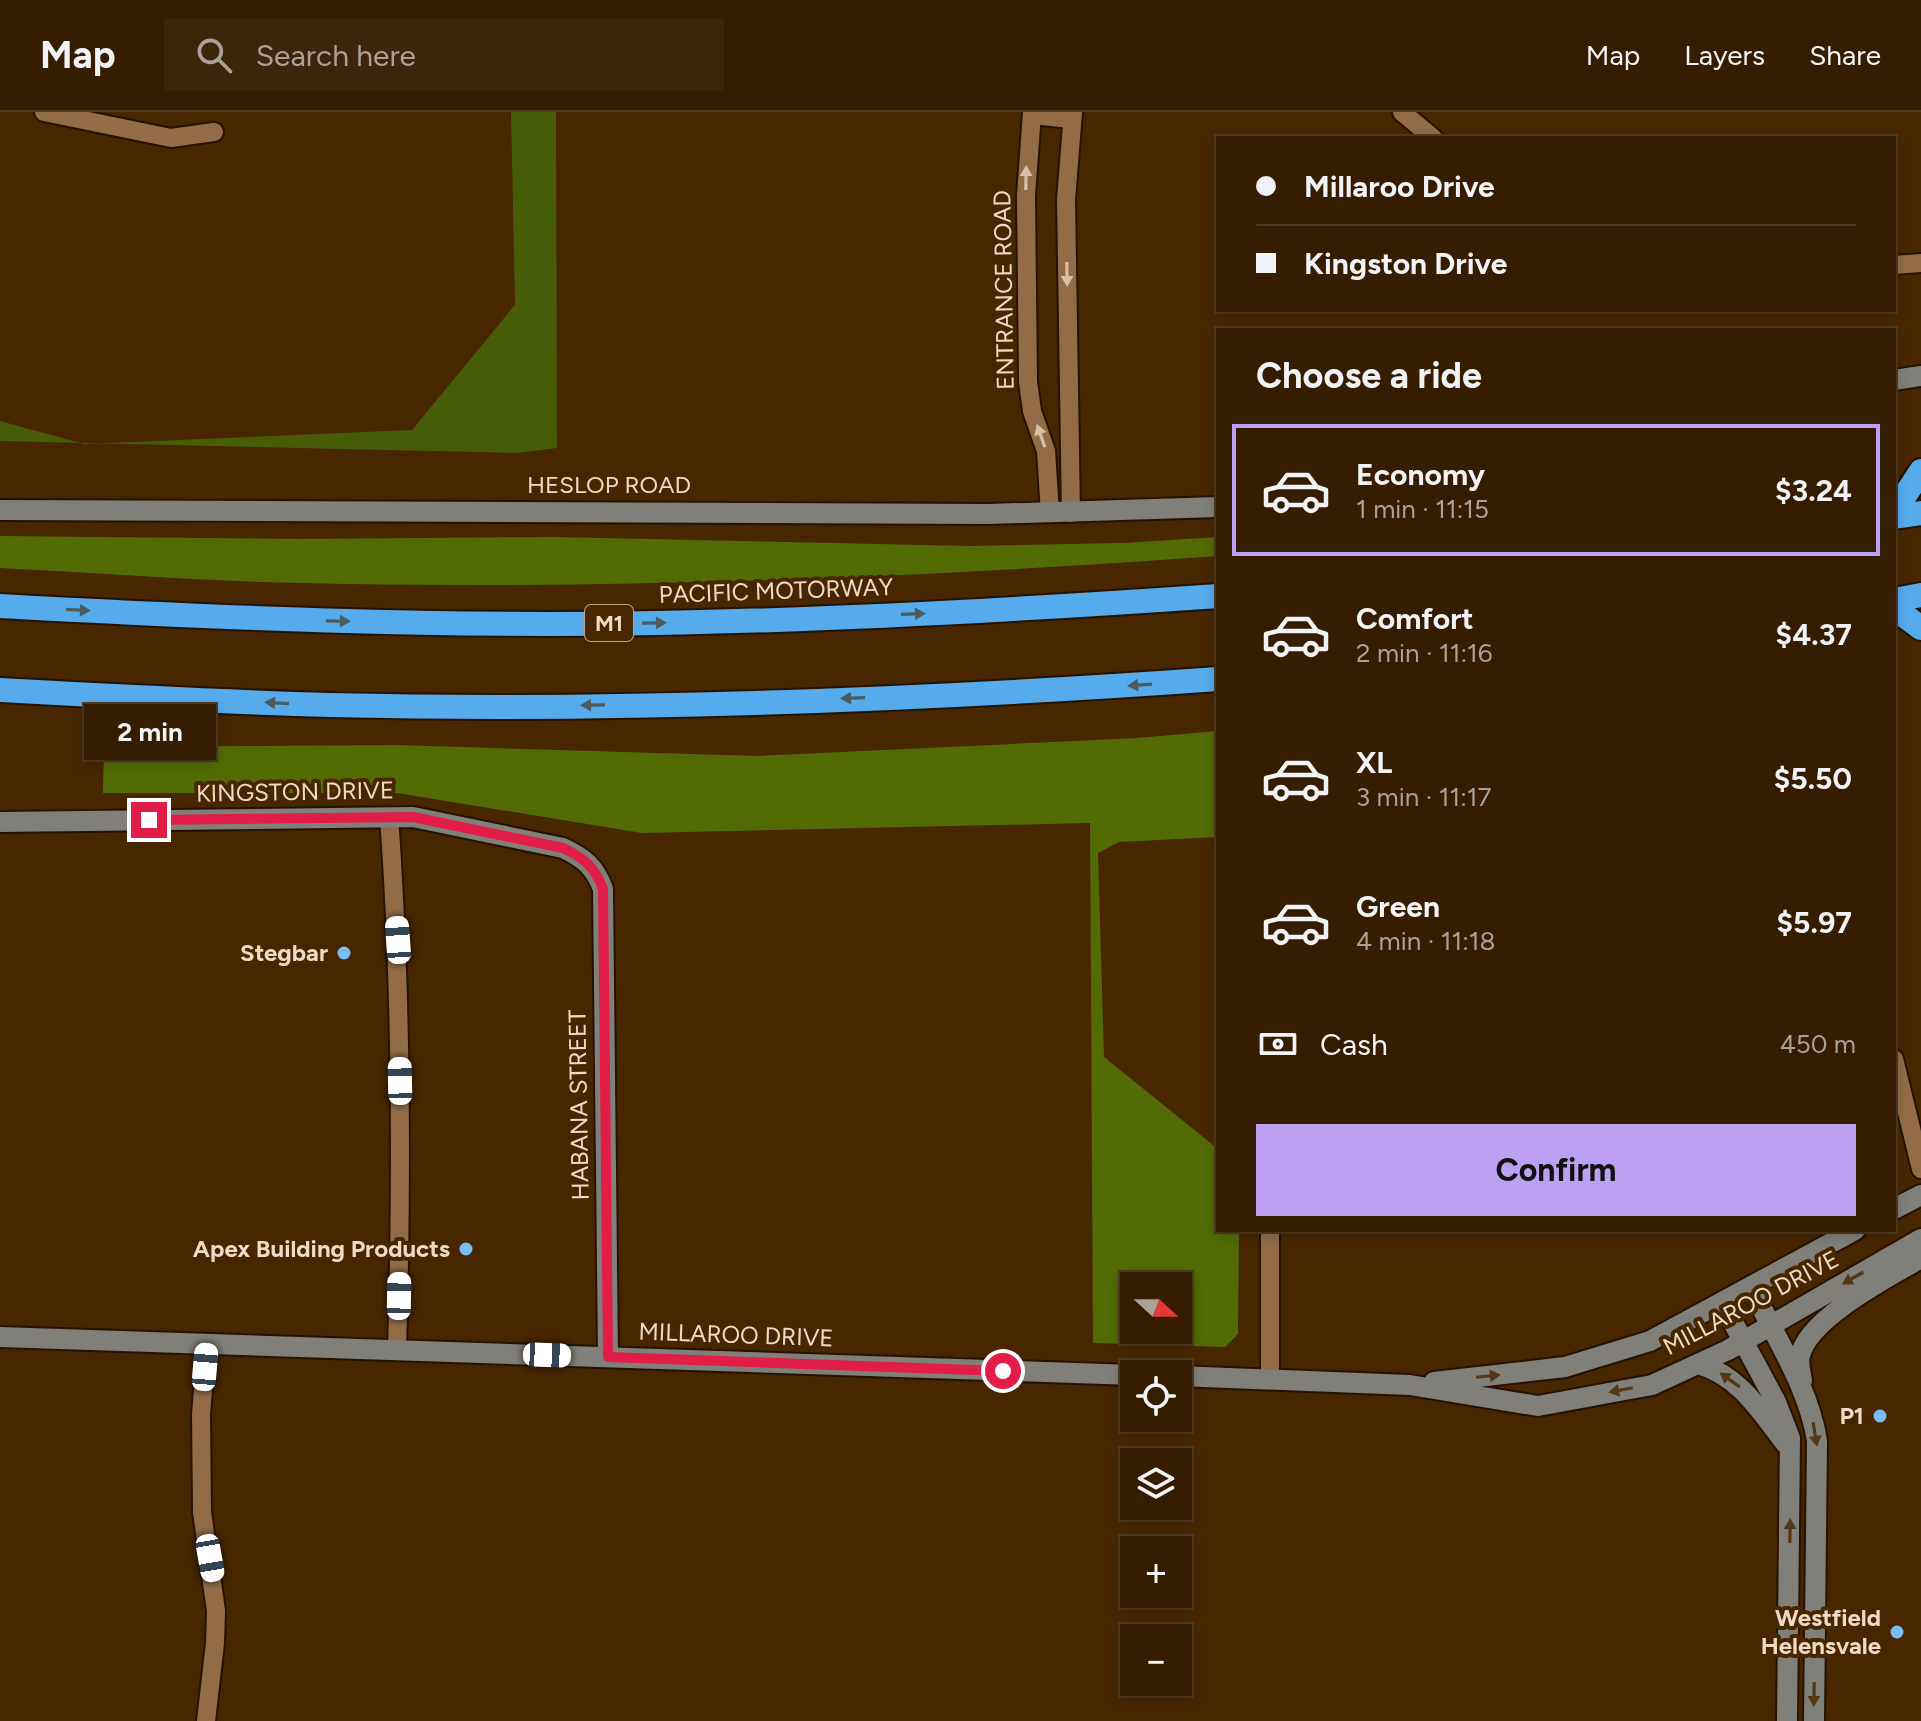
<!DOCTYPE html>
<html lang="en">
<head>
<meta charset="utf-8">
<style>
  :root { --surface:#361c00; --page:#3d250a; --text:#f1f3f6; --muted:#aaa199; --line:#503a22; --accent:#bca0f2 }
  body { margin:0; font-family:Figtree,sans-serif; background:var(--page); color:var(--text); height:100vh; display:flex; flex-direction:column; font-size:30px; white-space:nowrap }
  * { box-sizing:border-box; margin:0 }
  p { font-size:26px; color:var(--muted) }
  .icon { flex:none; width:44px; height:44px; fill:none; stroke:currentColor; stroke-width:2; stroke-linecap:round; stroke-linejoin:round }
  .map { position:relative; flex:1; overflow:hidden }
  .drawer { position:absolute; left:1216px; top:216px; width:680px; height:904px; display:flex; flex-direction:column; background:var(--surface); border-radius:0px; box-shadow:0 4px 12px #0003,0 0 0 2px var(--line) }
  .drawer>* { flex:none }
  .hud { position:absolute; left:1216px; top:24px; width:680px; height:176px; border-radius:0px; box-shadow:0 4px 12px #0003,0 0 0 2px var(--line); display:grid; align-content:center; height:176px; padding:0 40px; background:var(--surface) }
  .needle { width:52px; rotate:111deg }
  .tools { position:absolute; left:1120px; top:1160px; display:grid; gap:16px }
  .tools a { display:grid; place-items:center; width:72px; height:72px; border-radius:0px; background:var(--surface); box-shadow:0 4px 12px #0003,0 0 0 2px var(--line); font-size:40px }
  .end { position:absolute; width:36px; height:36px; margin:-18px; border:10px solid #e11d48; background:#fff; box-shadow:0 0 0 4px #fff }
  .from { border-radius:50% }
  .bubble { position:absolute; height:56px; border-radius:0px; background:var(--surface); box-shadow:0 4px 12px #0003,0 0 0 2px var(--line); font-size:26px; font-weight:700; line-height:56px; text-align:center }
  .car { position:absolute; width:24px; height:48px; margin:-24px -12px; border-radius:10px; box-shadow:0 0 6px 2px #0007; background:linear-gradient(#fff 24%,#345 0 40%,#fff 0 76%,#345 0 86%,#fff 0) }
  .hud b { display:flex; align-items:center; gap:28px; height:76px; font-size:30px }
  .hud b+b { border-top:2px solid var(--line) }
  .hud i { width:20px; height:20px; background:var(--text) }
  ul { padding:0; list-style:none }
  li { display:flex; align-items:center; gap:24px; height:132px; margin:0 16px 12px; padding:0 24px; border:4px solid transparent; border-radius:0px }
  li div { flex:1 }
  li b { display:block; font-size:30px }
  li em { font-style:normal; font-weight:700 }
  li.selected { border-color:var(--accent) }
  li>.icon { width:72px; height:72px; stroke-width:1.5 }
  h2 { padding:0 40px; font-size:36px; line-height:96px }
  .pay { display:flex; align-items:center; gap:20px; height:88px; padding:0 40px; font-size:30px }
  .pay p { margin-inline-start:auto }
  .cta { display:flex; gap:16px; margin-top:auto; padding:16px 40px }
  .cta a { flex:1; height:92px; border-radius:0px; background:var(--accent); color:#111; font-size:32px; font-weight:700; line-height:92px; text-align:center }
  header { display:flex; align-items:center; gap:48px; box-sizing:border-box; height:112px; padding:0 40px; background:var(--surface); border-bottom:2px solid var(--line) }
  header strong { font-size:38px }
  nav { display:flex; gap:44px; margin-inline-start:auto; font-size:28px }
  .search { width:560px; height:72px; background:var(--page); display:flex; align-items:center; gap:20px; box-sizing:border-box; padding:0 28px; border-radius:0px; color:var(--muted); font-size:30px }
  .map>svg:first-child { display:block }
</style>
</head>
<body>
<header>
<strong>Map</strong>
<div class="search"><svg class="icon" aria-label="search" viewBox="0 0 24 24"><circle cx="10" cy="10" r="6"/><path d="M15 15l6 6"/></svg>Search here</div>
<nav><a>Map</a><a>Layers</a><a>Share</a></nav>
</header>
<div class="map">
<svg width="1921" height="1609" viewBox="0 0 1921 1609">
  <rect width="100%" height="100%" fill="#482600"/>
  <!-- green -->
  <path fill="#475c07" d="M511 0H556L557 336 516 341 0 329V309L84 332 412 318 515 193Z"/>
  <!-- forest -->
  <path fill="#536b04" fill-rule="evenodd" d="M0 424 300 427 555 425 970 434 1124 431 1218 425V444C913 466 606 478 300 471 200 469 100 461 0 456Z
    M1218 619V725L1119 730 1098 741 1104 945 1218 1037V1118H1239L1238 1222 1225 1235 1093 1231 1090 711 642 721 397 681H103L104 635 395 633 757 644 1137 626ZM1134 1174H1178V1218H1134Z"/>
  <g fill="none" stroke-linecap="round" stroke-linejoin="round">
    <defs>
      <path id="street" d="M44 0 171 26 214 20
        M1032 0 1026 84 1028 270 1032 299 1046 339 1050 401
        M1402 0 1433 26
        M1032 3 1071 7
        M1894 153 1921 151
        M1071 401 1066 88 1073 0
        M389 705C402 882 402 1060 397 1238
        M1894 947 1921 1057
        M1270 1118V1268
        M206 1609 215 1531 216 1499 202 1400 201 1302 207 1231"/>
      <path id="secondary" d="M1894 268 1921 264
        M0 398 988 402 1218 395
        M0 710 413 705 563 736C584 746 595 755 603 777L608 1245
        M1894 1097 1921 1083
        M1751 1174C1774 1224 1809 1275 1817 1329L1814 1609
        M1722 1190 1776 1290 1790 1326 1787 1609
        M0 1225 1134 1263
        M1698 1252C1739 1263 1761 1300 1786 1332
        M1178 1264 1410 1273 1538 1294 1652 1273 1728 1238 1921 1127
        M1802 1269C1801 1262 1798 1251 1800 1244 1808 1206 1889 1165 1921 1146
        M1434 1270 1565 1255 1650 1229 1855 1118"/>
      <path id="highway" d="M1894 400 1921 359
        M1894 405 1921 401
        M1894 488 1921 483
        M0 494C218 506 436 515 655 511 843 508 1031 497 1218 484
        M1894 496 1921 516
        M0 578C110 584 220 590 330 593 626 600 923 588 1218 567"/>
    </defs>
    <!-- street casing -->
    <use href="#street" stroke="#251202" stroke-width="22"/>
    <!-- secondary casing -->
    <use href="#secondary" stroke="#251202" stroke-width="24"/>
    <!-- highway casing -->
    <use href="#highway" stroke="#251202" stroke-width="28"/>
    <!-- street -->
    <use href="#street" stroke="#936c47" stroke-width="18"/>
    <!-- secondary -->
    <use href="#secondary" stroke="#807f79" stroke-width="20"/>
    <!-- highway -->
    <use href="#highway" stroke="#55abec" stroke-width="24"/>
  </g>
  <!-- one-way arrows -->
  <defs><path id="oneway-solid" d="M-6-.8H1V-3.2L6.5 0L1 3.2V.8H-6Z" transform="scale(2)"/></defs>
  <g fill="#d9bea7">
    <use href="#oneway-solid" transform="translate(1026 66) rotate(-89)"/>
    <use href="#oneway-solid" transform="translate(1067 162) rotate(89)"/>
    <use href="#oneway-solid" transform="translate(1041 324) rotate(-109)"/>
  </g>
  <g fill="#4d5b5e">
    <use href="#oneway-solid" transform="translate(78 498) rotate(3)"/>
    <use href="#oneway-solid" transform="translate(913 502) rotate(-2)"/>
    <use href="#oneway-solid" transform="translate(338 509) rotate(1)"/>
    <use href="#oneway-solid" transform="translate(654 511) rotate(-1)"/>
    <use href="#oneway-solid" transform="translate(1140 573) rotate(176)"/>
    <use href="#oneway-solid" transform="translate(853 586) rotate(178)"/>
    <use href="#oneway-solid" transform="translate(277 591) rotate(-177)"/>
    <use href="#oneway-solid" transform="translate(593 593) rotate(179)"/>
  </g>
  <g fill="#533818">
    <use href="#oneway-solid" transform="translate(1853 1166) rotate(150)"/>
    <use href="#oneway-solid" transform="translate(1488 1264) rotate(-6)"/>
    <use href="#oneway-solid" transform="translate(1730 1268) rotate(-145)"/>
    <use href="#oneway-solid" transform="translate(1621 1278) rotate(169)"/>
    <use href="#oneway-solid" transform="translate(1815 1322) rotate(81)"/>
    <use href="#oneway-solid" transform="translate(1790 1419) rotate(-89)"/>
    <use href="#oneway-solid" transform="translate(1814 1582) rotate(91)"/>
  </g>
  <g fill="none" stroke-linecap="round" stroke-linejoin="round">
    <!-- route -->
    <path stroke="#e11d48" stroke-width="10" d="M149 708 413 705 563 736C584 746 595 755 603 777L608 1245 1003 1259"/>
  </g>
  <!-- markers -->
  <g fill="#78bff7" stroke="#482600" stroke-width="3">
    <circle cx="344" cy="841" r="8"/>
    <circle cx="466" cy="1137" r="8"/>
    <circle cx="1880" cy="1304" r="8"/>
    <circle cx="1897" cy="1520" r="8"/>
  </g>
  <g text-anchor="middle" stroke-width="8" stroke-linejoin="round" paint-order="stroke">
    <!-- shield labels -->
    <rect fill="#482600" stroke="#bea48b" stroke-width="2" x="585" y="493" width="48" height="36" rx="6"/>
    <g font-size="22" font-weight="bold" fill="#f0dac7">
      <text x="609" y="519">M1</text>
    </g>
    <!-- street labels -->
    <g font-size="24" fill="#f0dac7" stroke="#482600">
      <text transform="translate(1004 178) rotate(-91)" y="8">ENTRANCE ROAD</text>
      <text x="609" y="381">HESLOP ROAD</text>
      <text transform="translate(776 479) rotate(-2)" y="8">PACIFIC MOTORWAY</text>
      <text transform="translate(295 680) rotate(-1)" y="8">KINGSTON DRIVE</text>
      <text transform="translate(579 993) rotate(-91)" y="8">HABANA STREET</text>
      <text transform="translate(1751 1191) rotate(-28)" y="8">MILLAROO DRIVE</text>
      <text transform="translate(736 1223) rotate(2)" y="8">MILLAROO DRIVE</text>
    </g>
    <!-- poi labels -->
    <g font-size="24" font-weight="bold" fill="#f0dac7" stroke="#482600" text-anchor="end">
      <text x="328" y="849">Stegbar</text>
      <text x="450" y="1145">Apex Building Products</text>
      <text x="1864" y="1312">P1</text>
      <text x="1881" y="1514">Westfield<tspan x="1881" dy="28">Helensvale</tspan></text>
    </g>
  </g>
</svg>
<div class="tools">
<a><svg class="needle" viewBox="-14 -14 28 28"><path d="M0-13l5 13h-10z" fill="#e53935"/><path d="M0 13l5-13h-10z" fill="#aaa199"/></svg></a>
<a><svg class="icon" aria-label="locate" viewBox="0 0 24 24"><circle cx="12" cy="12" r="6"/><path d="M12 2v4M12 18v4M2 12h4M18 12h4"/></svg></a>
<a><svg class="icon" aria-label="layers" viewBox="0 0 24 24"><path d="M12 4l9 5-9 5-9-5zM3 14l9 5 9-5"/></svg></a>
<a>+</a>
<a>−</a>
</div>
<i class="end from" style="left:1003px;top:1259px"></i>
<i class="end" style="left:149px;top:708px"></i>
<div class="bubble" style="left:84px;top:592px;width:132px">2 min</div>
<i class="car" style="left:398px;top:828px;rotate:356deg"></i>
<i class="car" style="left:400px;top:969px;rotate:359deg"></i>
<i class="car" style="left:399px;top:1184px;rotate:1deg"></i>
<i class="car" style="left:547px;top:1243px;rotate:92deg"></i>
<i class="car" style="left:205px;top:1255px;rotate:5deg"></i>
<i class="car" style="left:210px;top:1446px;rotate:170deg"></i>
<div class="hud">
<b><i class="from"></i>Millaroo Drive</b>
<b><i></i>Kingston Drive</b>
</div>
<section class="drawer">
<h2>Choose a ride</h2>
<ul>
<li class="selected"><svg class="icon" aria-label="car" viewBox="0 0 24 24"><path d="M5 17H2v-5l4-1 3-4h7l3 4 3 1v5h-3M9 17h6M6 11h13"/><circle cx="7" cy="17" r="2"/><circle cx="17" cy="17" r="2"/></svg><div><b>Economy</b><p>1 min · 11:15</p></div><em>$3.24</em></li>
<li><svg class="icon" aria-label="car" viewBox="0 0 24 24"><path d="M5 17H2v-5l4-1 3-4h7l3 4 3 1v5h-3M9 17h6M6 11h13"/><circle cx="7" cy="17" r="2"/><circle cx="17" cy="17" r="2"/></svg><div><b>Comfort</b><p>2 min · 11:16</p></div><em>$4.37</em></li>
<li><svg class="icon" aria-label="car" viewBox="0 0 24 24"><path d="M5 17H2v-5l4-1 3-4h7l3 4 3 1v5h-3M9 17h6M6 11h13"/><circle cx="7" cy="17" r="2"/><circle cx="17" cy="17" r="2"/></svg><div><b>XL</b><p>3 min · 11:17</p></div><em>$5.50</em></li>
<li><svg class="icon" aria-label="car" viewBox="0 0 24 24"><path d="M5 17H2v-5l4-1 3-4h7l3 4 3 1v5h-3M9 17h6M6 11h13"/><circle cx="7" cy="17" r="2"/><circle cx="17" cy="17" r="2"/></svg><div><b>Green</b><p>4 min · 11:18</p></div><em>$5.97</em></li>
</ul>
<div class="pay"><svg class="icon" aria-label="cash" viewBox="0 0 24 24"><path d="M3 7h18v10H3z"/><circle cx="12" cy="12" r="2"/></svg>Cash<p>450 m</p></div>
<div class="cta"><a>Confirm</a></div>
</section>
</div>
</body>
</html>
